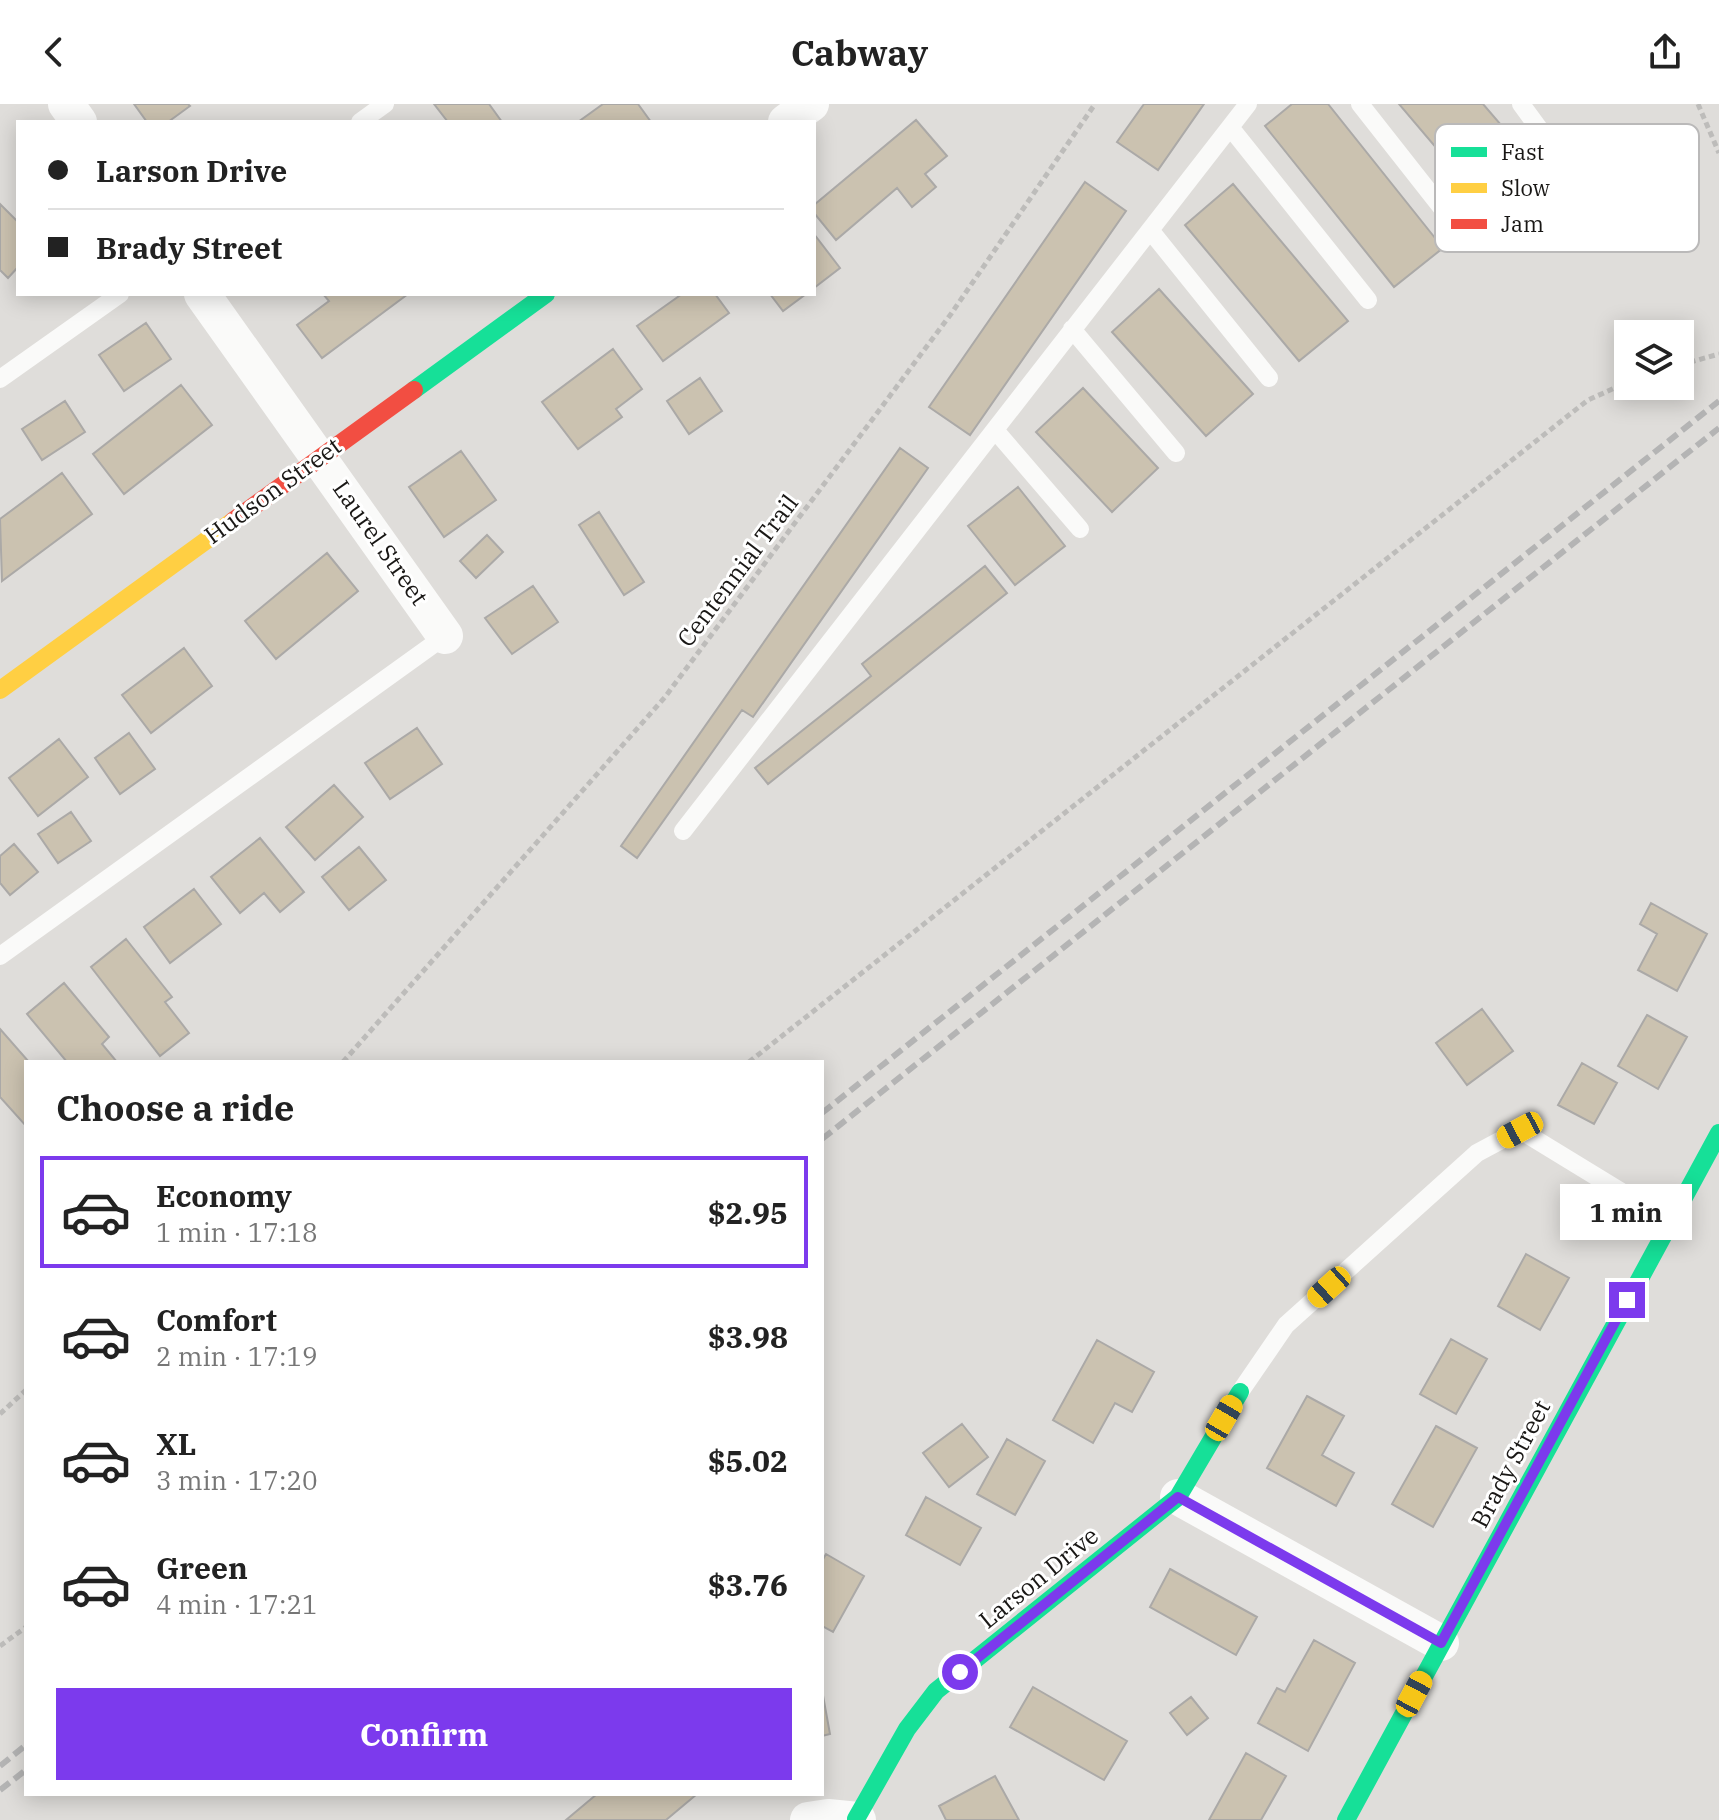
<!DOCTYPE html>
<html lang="en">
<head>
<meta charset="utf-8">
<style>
  :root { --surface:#fff; --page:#f6f6f6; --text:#222; --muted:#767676; --line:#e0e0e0; --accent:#7c3aed }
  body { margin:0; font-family:"IBM Plex Serif",serif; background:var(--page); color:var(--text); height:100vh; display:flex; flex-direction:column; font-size:30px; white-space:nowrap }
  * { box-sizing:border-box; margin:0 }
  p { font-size:26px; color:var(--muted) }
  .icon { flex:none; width:44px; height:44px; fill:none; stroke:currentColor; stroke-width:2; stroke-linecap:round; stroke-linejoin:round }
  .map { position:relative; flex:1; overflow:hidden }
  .drawer { position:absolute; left:24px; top:956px; width:800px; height:736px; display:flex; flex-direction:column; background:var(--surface); border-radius:0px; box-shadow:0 4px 20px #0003 }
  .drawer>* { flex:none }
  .hud { position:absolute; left:16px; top:16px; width:800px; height:176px; border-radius:0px; box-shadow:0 4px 20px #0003; display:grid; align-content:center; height:176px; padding:0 32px; background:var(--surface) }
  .controls { position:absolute; left:1614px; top:216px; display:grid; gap:16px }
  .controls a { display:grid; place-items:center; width:80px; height:80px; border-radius:0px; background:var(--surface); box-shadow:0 4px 20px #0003; font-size:40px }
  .end { position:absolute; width:36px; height:36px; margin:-18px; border:10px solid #7c3aed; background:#fff; box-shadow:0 0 0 4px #fff }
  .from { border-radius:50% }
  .bubble { position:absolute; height:56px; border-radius:0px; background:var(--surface); box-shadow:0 4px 20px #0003; font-size:26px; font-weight:700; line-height:56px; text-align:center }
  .car { position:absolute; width:24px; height:48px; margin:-24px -12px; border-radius:10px; box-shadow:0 0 6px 2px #0007; background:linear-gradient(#f5c518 24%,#345 0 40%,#f5c518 0 76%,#345 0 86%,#f5c518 0) }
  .hud b { display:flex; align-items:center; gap:28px; height:76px; font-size:30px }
  .hud b+b { border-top:2px solid var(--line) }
  .hud i { width:20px; height:20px; background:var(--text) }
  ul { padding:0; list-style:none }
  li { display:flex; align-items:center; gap:24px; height:112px; margin:0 16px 12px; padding:0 16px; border:4px solid transparent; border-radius:0px }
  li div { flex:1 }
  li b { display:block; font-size:30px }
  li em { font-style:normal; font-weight:700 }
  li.on { border-color:var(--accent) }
  li>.icon { width:72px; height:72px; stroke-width:1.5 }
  h2 { padding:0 32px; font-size:36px; line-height:96px }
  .action { display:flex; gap:16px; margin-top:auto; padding:16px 32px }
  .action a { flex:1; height:92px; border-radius:0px; background:var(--accent); color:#fff; font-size:32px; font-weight:700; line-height:92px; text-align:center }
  header { display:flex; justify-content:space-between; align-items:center; height:104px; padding:0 32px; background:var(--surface); font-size:36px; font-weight:700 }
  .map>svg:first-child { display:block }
</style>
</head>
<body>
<header><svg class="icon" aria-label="back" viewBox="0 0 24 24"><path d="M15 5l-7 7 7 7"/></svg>Cabway<svg class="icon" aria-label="share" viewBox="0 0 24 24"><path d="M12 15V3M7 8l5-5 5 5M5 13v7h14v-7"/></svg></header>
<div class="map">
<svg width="1719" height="1716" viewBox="0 0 1719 1716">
  <rect width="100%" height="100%" fill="#dfddda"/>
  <!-- building -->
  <path fill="#cbc2b0" stroke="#aba9a7" stroke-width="2" d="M134 0H188L190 2 168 18H147Z
    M434 0H489L502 18H448Z
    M603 0H638L651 18H578Z
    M1144 0H1204L1158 66 1117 38Z
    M1292 0H1328L1443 144 1394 183 1265 22Z
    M1399 0H1483L1538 64 1489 106Z
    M916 16 947 52 925 70 936 83 912 103 897 84 836 136 814 109V101Z
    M1085 78 1126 107 970 331 929 303Z
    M1233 80 1348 217 1299 257 1185 121Z
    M0 100 18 118V163L8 174 0 166Z
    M814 130 840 164 814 184Z
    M1159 185 1253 290 1206 332 1112 228Z
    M323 190H408L322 254 297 221 329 197Z
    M682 190H715L729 209 663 257 637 222Z
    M770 190H806L783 207Z
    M146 219 171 255 124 287 99 251Z
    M613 245 642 285 616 305 622 313 578 345 542 298Z
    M700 274 722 307 689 330 667 297Z
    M181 281 212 321 124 390 93 350Z
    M1083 284 1158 364 1112 408 1036 328Z
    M65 297 85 328 42 356 22 325Z
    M900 344 928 364 753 613 742 606 637 754 621 742Z
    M461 347 496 396 444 433 409 383Z
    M62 369 92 410 2 477 0 415Z
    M1018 383 1065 442 1015 481 968 422Z
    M599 408 644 478 624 491 579 421Z
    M487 431 503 448 476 474 460 457Z
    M327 449 358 487 276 555 245 517Z
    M985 462 1007 489 768 680 755 664 871 572 862 560Z
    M533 482 558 518 512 550 485 514Z
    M184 544 212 582 151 629 122 591Z
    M417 624 442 660 390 695 365 659Z
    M129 629 155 665 120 690 95 654Z
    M59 635 88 673 38 712 9 674Z
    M334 681 363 713 315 756 286 723Z
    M71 708 91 737 58 759 38 730Z
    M260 734 304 788 280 808 264 789 240 809 211 773Z
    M14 740 38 768 10 791 0 779V752Z
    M359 743 386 776 349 806 322 773Z
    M194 785 221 820 170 859 144 823Z
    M1651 799 1707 830 1677 887 1638 866 1657 830 1640 820Z
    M126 835 172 893 165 898 189 929 160 952 91 863Z
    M64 879 109 933 102 940 117 958H67L27 910Z
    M1482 905 1513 947 1467 981 1436 939Z
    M1647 911 1687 933 1658 985 1618 962Z
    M0 925 29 958H26V1022L0 993Z
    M1582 959 1617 979 1594 1020 1558 1001Z
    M1526 1150 1569 1174 1540 1226 1498 1202Z
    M1451 1235 1487 1255 1456 1310 1420 1290Z
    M1097 1236 1154 1268 1132 1308 1115 1299 1093 1339 1053 1316Z
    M1307 1292 1344 1312 1322 1351 1354 1369 1336 1402 1267 1364Z
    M962 1320 988 1353 949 1383 923 1349Z
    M1436 1322 1477 1344 1433 1423 1392 1400Z
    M1007 1335 1045 1357 1015 1411 977 1390Z
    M926 1393 981 1424 960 1461 906 1431Z
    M826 1450 864 1472 833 1528 822 1522V1457Z
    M1170 1465 1257 1513 1236 1551 1150 1503Z
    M1314 1536 1355 1559 1308 1647 1258 1619 1277 1584 1285 1588Z
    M1033 1583 1127 1637 1104 1676 1010 1623Z
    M822 1586 830 1630 822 1632Z
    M1191 1593 1208 1614 1187 1631 1170 1609Z
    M1246 1649 1286 1672 1261 1716H1209Z
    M995 1672 1019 1716H946L939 1702Z
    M597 1690H697L666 1716H566Z"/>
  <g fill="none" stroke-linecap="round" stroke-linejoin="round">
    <!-- path -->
    <path stroke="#bdbcba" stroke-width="5" stroke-dasharray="6 4" stroke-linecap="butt" d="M1698 0 1719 49
      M1680 261 1719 250
      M343 958 665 593 951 210 1095 0
      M749 958 1588 296 1628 278
      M0 1310 26 1286
      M0 1542 26 1523"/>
    <!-- lane -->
    <path stroke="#fafaf9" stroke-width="18" d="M1360 0 1456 122
      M1521 0 1554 45
      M360 18 385 0
      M1230 23 1368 196
      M1150 126 1269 274
      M1072 225 1176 349
      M0 275 120 190
      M995 326 1080 425
      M683 727 1248 0
      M0 852 445 532
      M1240 1288 1286 1221 1477 1049 1520 1026 1669 1117"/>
    <!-- street -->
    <path stroke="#fafaf9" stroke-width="36" d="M66 0 79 18
      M786 18 811 0
      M202 190 445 532
      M1178 1393 1441 1539
      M808 1716 828 1713 858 1716"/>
    <!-- fast -->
    <path stroke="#16e098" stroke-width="18" d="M414 286 546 190
      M856 1715 907 1625 936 1587 1178 1393 1240 1288
      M1346 1716 1719 1029"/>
    <!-- slow -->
    <path stroke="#ffcf43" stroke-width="18" d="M0 586 233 417"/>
    <!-- jam -->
    <path stroke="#f24e42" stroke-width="18" d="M233 417 414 286"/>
    <!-- rail -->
    <path stroke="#b4b4b4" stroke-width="6" stroke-dasharray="12 6" stroke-linecap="butt" d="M822 1009 1719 297
      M822 1035 1719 324
      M0 1662 26 1641
      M0 1686 26 1666"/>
  </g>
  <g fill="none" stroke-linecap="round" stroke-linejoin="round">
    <!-- route -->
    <path stroke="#7c3aed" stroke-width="10" d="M960 1568 1178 1393 1441 1539 1627 1196"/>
  </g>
  <g text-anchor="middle" stroke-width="6" stroke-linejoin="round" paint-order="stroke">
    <!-- street labels -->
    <g font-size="24" fill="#191715" stroke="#fff">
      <text transform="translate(273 387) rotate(-36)" y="8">Hudson Street</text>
      <text transform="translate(380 439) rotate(55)" y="8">Laurel Street</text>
      <text transform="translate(738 467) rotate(-53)" y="8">Centennial Trail</text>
      <text transform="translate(1511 1360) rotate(-62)" y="8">Brady Street</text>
      <text transform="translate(1039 1474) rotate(-39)" y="8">Larson Drive</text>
    </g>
  </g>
  <!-- legend -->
  <rect x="1435" y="20" width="264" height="128" rx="12" fill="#fff" stroke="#bab9b9" stroke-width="2"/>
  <rect x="1451" y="43" width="36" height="10" fill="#16e098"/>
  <rect x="1451" y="79" width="36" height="10" fill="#ffcf43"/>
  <rect x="1451" y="115" width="36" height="10" fill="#f24e42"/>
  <g font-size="22" fill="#191715">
    <text x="1501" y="56">Fast</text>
    <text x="1501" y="92">Slow</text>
    <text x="1501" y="128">Jam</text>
  </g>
</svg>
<div class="controls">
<a><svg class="icon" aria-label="layers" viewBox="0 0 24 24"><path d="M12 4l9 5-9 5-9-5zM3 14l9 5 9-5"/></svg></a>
</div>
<i class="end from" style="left:960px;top:1568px"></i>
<i class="end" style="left:1627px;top:1196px"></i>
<div class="bubble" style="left:1560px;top:1080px;width:132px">1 min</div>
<i class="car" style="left:1520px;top:1026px;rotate:242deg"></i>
<i class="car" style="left:1329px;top:1183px;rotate:228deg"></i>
<i class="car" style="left:1224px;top:1314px;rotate:30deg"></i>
<i class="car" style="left:1414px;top:1590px;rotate:28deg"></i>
<div class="hud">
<b><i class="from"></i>Larson Drive</b>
<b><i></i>Brady Street</b>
</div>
<section class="drawer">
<h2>Choose a ride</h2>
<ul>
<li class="on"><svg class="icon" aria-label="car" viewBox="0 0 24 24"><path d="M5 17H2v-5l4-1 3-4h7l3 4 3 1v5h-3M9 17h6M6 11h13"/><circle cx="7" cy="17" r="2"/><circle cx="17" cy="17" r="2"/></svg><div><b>Economy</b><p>1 min · 17:18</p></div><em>$2.95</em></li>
<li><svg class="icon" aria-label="car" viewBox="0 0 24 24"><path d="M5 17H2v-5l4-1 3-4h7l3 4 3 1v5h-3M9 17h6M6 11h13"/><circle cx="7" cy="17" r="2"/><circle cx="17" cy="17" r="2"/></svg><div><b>Comfort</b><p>2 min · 17:19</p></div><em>$3.98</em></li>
<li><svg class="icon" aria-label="car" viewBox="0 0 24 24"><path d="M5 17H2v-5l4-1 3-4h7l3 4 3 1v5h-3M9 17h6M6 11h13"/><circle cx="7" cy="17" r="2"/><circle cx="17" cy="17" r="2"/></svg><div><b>XL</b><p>3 min · 17:20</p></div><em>$5.02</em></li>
<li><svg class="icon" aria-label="car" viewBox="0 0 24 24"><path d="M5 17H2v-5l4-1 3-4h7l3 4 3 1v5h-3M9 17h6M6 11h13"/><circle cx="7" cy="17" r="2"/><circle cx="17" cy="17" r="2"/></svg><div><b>Green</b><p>4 min · 17:21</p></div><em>$3.76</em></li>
</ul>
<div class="action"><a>Confirm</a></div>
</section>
</div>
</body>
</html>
